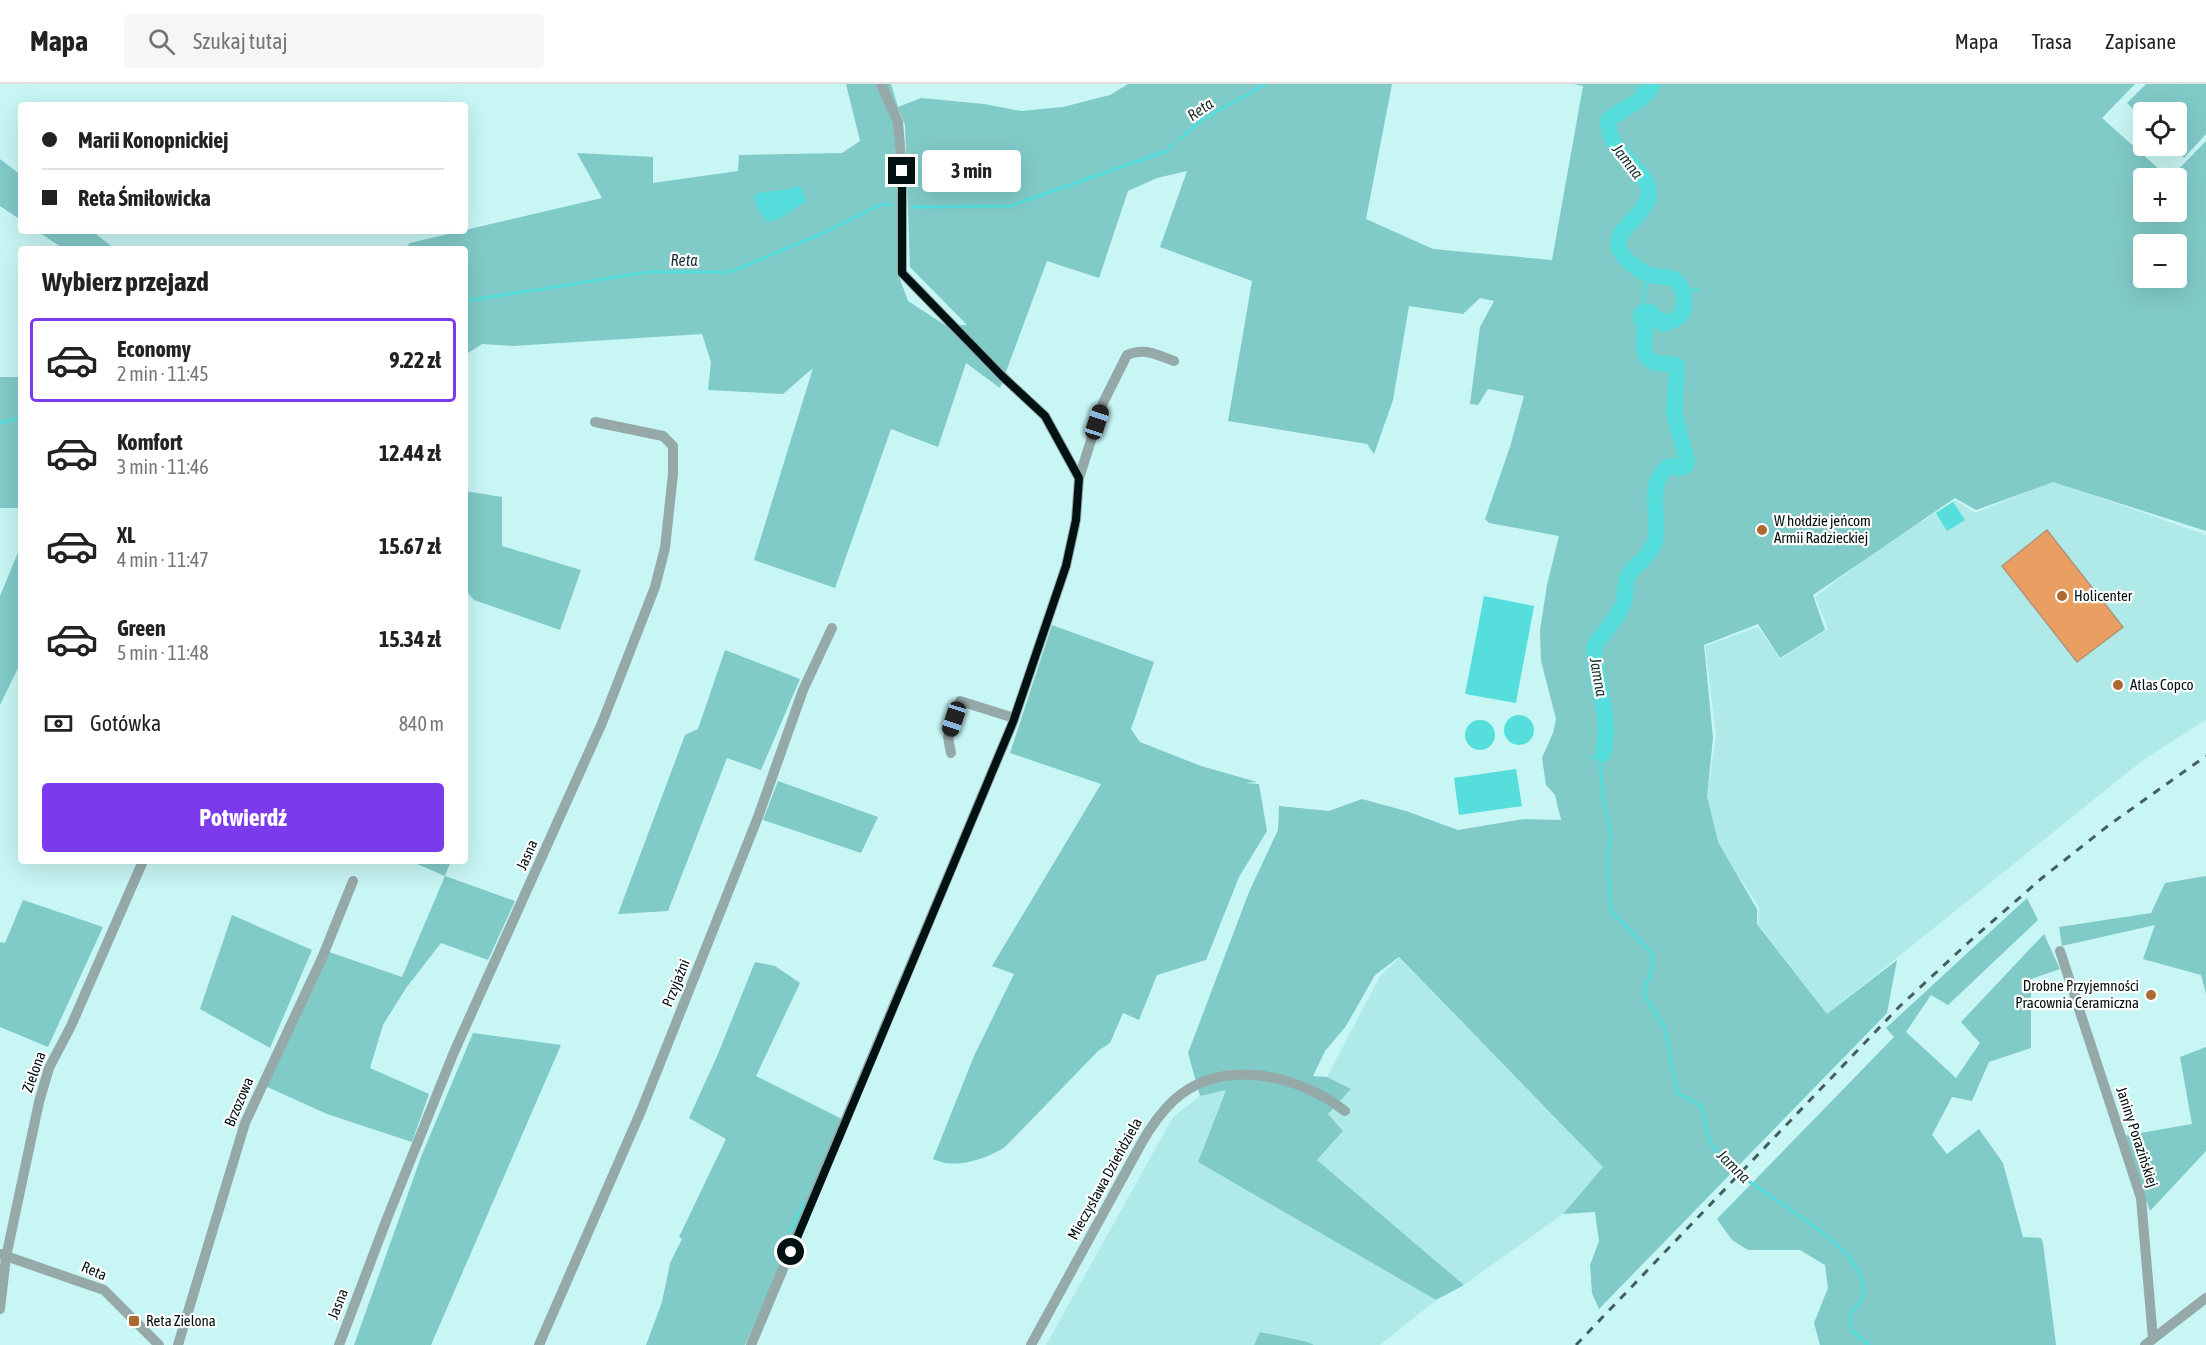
<!DOCTYPE html>
<html lang="pl">
<head>
<meta charset="utf-8">
<style>
  :root { --surface:#fff; --page:#f6f6f6; --text:#222; --muted:#767676; --line:#e0e0e0; --accent:#7c3aed }
  body { margin:0; font-family:"Asap Condensed",sans-serif; background:var(--page); color:var(--text); height:100vh; display:flex; flex-direction:column; font-size:22px; white-space:nowrap }
  * { box-sizing:border-box; margin:0 }
  p { font-size:20px; color:var(--muted) }
  .icon { flex:none; width:33px; height:33px; fill:none; stroke:currentColor; stroke-width:2; stroke-linecap:round; stroke-linejoin:round }
  .map { position:relative; flex:1; overflow:hidden }
  .sheet { position:absolute; left:18px; top:162px; width:450px; height:618px; display:flex; flex-direction:column; background:var(--surface); border-radius:6px; box-shadow:0 6px 24px #0002 }
  .sheet>* { flex:none }
  .banner { position:absolute; left:18px; top:18px; width:450px; height:132px; border-radius:6px; box-shadow:0 6px 24px #0002; display:grid; align-content:center; height:132px; padding:0 24px; background:var(--surface) }
  .controls { position:absolute; left:2133px; top:18px; display:grid; gap:12px }
  .controls a { display:grid; place-items:center; width:54px; height:54px; border-radius:6px; background:var(--surface); box-shadow:0 6px 24px #0002; font-size:30px }
  .end { position:absolute; width:27px; height:27px; margin:-14px; border:8px solid #021111; background:#fff; box-shadow:0 0 0 3px #fff }
  .from { border-radius:50% }
  .bubble { position:absolute; height:42px; border-radius:6px; background:var(--surface); box-shadow:0 6px 24px #0002; font-size:20px; font-weight:700; line-height:42px; text-align:center }
  .car { position:absolute; width:18px; height:36px; margin:-18px -9px; border-radius:8px; box-shadow:0 0 4px 2px #0007; background:linear-gradient(#222 24%,#8ab4d8 0 40%,#222 0 76%,#8ab4d8 0 86%,#222 0) }
  .banner b { display:flex; align-items:center; gap:21px; height:57px; font-size:22px }
  .banner b+b { border-top:2px solid var(--line) }
  .banner i { width:15px; height:15px; background:var(--text) }
  ul { padding:0; list-style:none }
  li { display:flex; align-items:center; gap:18px; height:84px; margin:0 12px 9px; padding:0 12px; border:3px solid transparent; border-radius:6px }
  li div { flex:1 }
  li b { display:block; font-size:22px }
  li em { font-style:normal; font-weight:700 }
  li.on { border-color:var(--accent) }
  li>.icon { width:54px; height:54px; stroke-width:1.5 }
  h2 { padding:0 24px; font-size:27px; line-height:72px }
  .pay { display:flex; align-items:center; gap:15px; height:66px; padding:0 24px; font-size:22px }
  .pay p { margin-inline-start:auto }
  .primary-button { display:flex; gap:12px; margin-top:auto; padding:12px 24px }
  .primary-button a { flex:1; height:69px; border-radius:6px; background:var(--accent); color:#fff; font-size:24px; font-weight:700; line-height:69px; text-align:center }
  header { display:flex; align-items:center; gap:36px; box-sizing:border-box; height:84px; padding:0 30px; background:var(--surface); border-bottom:2px solid var(--line) }
  header strong { font-size:28px }
  nav { display:flex; gap:33px; margin-inline-start:auto; font-size:21px }
  .search { width:420px; height:54px; background:var(--page); display:flex; align-items:center; gap:15px; box-sizing:border-box; padding:0 21px; border-radius:6px; color:var(--muted); font-size:22px }
  .map>svg:first-child { display:block }
</style>
</head>
<body>
<header>
<strong>Mapa</strong>
<div class="search"><svg class="icon" aria-label="search" viewBox="0 0 24 24"><circle cx="10" cy="10" r="6"/><path d="M15 15l6 6"/></svg>Szukaj tutaj</div>
<nav><a>Mapa</a><a>Trasa</a><a>Zapisane</a></nav>
</header>
<div class="map">
<svg width="2206" height="1261" viewBox="0 0 2206 1261">
  <rect width="100%" height="100%" fill="#c7f6f4"/>
  <!-- built -->
  <path fill="#b0eae8" d="M2053 397 2206 451V636L2143 676 1827 930 1758 840 1759 823 1717 759 1707 711 1716 652 1705 562 1758 543 1780 575 1828 545 1815 513 1873 469 1955 416 1975 429Z
    M1399 874 1603 1083 1563 1130 1464 1201 1317 1076 1343 1047 1327 1030 1351 1005 1327 993 1380 892Z
    M1226 1005 1198 1078 1436 1216 1380 1261H1314L1261 1248 1254 1261H1046L1173 1033 1200 1012Z"/>
  <!-- green -->
  <path fill="#80cac8" fill-rule="evenodd" d="M846 0H891L898 23 921 14 984 20 1021 27 1063 23 1110 11 1128 0H1392L1366 135 1433 165 1552 176 1583 2 1573 0H2135L2102 34 2169 94H2144V128H2176V94H2170L2206 57V447L2053 398 1976 426 1955 414 1813 511 1825 546 1780 574 1758 540 1704 561 1713 654 1707 712 1718 758 1757 825V840L1827 930 1897 876 1887 929 1599 1225 1592 1209 1590 1181 1599 1157 1595 1128 1563 1130 1603 1083 1399 873 1375 891 1346 942 1325 967 1313 992 1327 993 1351 1005 1328 1030 1343 1047 1317 1076 1464 1201 1436 1216 1198 1078 1226 1006 1200 1012 1188 969 1249 808 1278 746 1279 722 1329 727 1362 715 1406 727 1458 746 1524 735 1561 736 1555 711 1546 701 1542 674 1553 649 1556 635 1541 577 1540 546 1547 501 1559 452 1489 439 1485 435 1510 363 1524 312 1488 305 1478 321 1470 320 1480 243 1494 217 1480 214 1463 230 1409 222 1393 316 1374 370 1367 360 1228 337 1252 197 1160 163 1187 87 1157 94 1128 107 1099 194 1047 177 1000 304 966 279 938 363 891 345 835 504 754 476 813 284 783 310 708 306 711 278 702 250 513 262 482 260 465 271V165H404L410 159 602 114 577 69 653 73V99L738 87 739 71 842 69 860 57ZM898 25 905 41 910 183 967 241H945L908 217 897 187 898 130 894 36ZM2144 160H2176V194H2144Z
    M2146 0H2206V50L2184 74 2171 62H2176V28H2144L2143 35 2127 19Z
    M0 75 21 91V136L0 122Z
    M37 147H92L115 165H64Z
    M0 293H21V424H0Z
    M465 407 502 413V462L581 486 560 546 474 516 465 506Z
    M21 461V578L0 621V512Z
    M1052 541 1154 578 1131 645 1140 658 1201 682 1257 698 1245 699 1259 700 1267 747 1239 793 1206 876 1157 891 1139 936 1123 929 1110 959 1098 967 1005 1063C986 1075 955 1086 933 1075L974 972 1014 890 992 882 1101 700 1010 669Z
    M725 566 800 595 761 686 727 674 668 827 618 830 685 651 698 645Z
    M778 697 878 733 861 769 763 736Z
    M410 777H451L445 792 515 817 488 876 441 859 406 904 383 941 370 984 429 1010 412 1058 327 1030 265 1002 329 868 402 893 445 792Z
    M2206 792V910L2201 891 2143 875 2155 841 2062 862 2059 843 2151 829 2165 799Z
    M2027 814 2038 836 1948 921 1931 911 1906 948 1956 994 1980 959 1961 938 2044 850 2060 885 2031 895V964L1989 978 1972 1017 1952 1013 1932 1051 1947 1070 1979 1045 2003 1079 2023 1153 2041 1154 2043 1159 2056 1261H1820L1814 1239 1828 1204 1825 1181 1800 1166H1748L1732 1156 1717 1135 1894 953 1886 944Z
    M23 816 103 843 48 963 0 943V858L5 859Z
    M232 831 312 866 270 964 200 925Z
    M755 878 775 882 800 899 756 992 846 1037 745 1261H646L662 1218 670 1179 682 1155 679 1153 726 1055 689 1034 718 970Z
    M473 949 561 961 431 1261H354L421 1073Z
    M2206 963V1067L2150 1127 2123 1052 2192 1040 2180 973Z
    M1260 1248 1308 1258 1314 1261H1254Z"/>
  <!-- water -->
  <path fill="#55dedc" d="M796 102 801 104 806 117 784 132 768 138C760 131 756 123 754 112L758 109 790 105Z
    M1953 418 1965 436 1947 447 1936 429Z
    M1484 512 1534 522 1516 619 1465 610Z
    M1504 646a15 15 0 1 1 30 0a15 15 0 1 1-30 0Z
    M1465 651a15 15 0 1 1 30 0a15 15 0 1 1-30 0Z
    M1516 685 1522 722 1459 731 1454 694Z"/>
  <g fill="none" stroke-linecap="round" stroke-linejoin="round">
    <!-- stream -->
    <path stroke="#55dedc" stroke-width="3" d="M1637 0 1640 17
      M1180 55 1203 35 1266 0
      M913 123 1010 122 1167 67 1173 60
      M1683 208 1698 205
      M465 217 648 188H730L819 151 882 120 891 121
      M1642 229 1647 190
      M0 339 21 333
      M1603 670 1600 680 1603 715 1611 753 1607 771 1611 827 1652 870V887L1645 902 1644 911 1664 942 1678 1009 1701 1022C1705 1037 1706 1053 1715 1066 1743 1108 1871 1157 1863 1211 1862 1218 1854 1225 1850 1230L1851 1246 1869 1261
      M1592 674 1603 670
      M791 1147 805 1117"/>
    <!-- river -->
    <path stroke="#55dedc" stroke-width="16" d="M1603 670C1613 633 1594 599 1594 562 1603 548 1617 536 1623 520 1627 511 1623 497 1630 489 1639 477 1655 468 1656 451 1658 432 1649 404 1663 387 1667 381 1673 381 1679 384L1686 382 1687 377 1674 329 1677 282C1670 278 1665 281 1658 279 1637 275 1646 255 1645 243 1645 240 1642 238 1641 235L1642 229 1649 227 1663 240C1667 238 1673 237 1676 235 1688 227 1686 206 1676 197 1669 191 1658 194 1650 191 1640 188 1622 174 1619 164 1613 145 1647 131 1649 110 1651 87 1608 73 1608 36 1624 23 1643 19 1653 0"/>
  </g>
  <!-- building -->
  <path fill="#e99f62" stroke="#b1937c" stroke-width="1.5" d="M2047 446 2123 543 2077 578 2002 482Z"/>
  <g fill="none" stroke-linecap="round" stroke-linejoin="round">
    <!-- minor -->
    <path stroke="#95a9a8" stroke-width="10" d="M1079 394 1103 319 1127 271C1144 263 1157 271 1174 277
      M951 669 948 653 960 617 1014 634
      M2060 867 2141 1114 2153 1255
      M0 1170 104 1206 159 1261
      M0 1225 6 1173 39 1018 49 984 71 942 143 777
      M178 1261 245 1039 322 874 353 797
      M339 1261 388 1132 454 968 602 639 655 503 665 464 673 390V362L663 352 595 338
      M539 1261 641 1027 758 733 803 606 832 544
      M751 1261 1013 638 1066 482 1076 436 1079 394 1045 332 1002 292 902 189V87L898 38 881 0
      M1031 1261 1141 1060C1150 1044 1160 1029 1174 1016 1223 972 1298 991 1345 1027
      M2145 1261 2206 1214"/>
    <!-- rail -->
    <path stroke="#445e5e" stroke-width="3" stroke-dasharray="8 8" stroke-linecap="butt" d="M1576 1261 1899 923 1970 857 2042 794 2109 741 2206 672"/>
  </g>
  <g fill="none" stroke-linecap="round" stroke-linejoin="round">
    <!-- route -->
    <path stroke="#021111" stroke-width="8" d="M791 1168 1013 638 1066 482 1076 436 1079 394 1045 332 1002 292 902 189V87"/>
  </g>
  <!-- markers -->
  <g fill="#aa6a32" stroke="#fff" stroke-width="2">
    <circle cx="1762" cy="446" r="6"/>
    <circle cx="2062" cy="512" r="6"/>
    <circle cx="2118" cy="601" r="6"/>
    <circle cx="2151" cy="911" r="6"/>
    <rect x="128" y="1231" width="12" height="12" rx="3"/>
  </g>
  <g text-anchor="middle" stroke-width="4.5" stroke-linejoin="round" paint-order="stroke">
    <!-- poi labels -->
    <g font-size="15" fill="#021111" stroke="#fff" text-anchor="start">
      <text x="1774" y="442">W hołdzie jeńcom<tspan x="1774" dy="17">Armii Radzieckiej</tspan></text>
      <text x="2074" y="517">Holicenter</text>
      <text x="2130" y="606">Atlas Copco</text>
      <text x="2139" y="907" text-anchor="end">Drobne Przyjemności<tspan x="2139" dy="17">Pracownia Ceramiczna</tspan></text>
      <text x="146" y="1242">Reta Zielona</text>
    </g>
    <!-- street labels -->
    <g font-size="15" fill="#021111" stroke="#fff">
      <text transform="translate(527 771) rotate(-66)" y="5">Jasna</text>
      <text transform="translate(676 899) rotate(-68)" y="5">Przyjaźni</text>
      <text transform="translate(34 988) rotate(-70)" y="5">Zielona</text>
      <text transform="translate(239 1018) rotate(-67)" y="5">Brzozowa</text>
      <text transform="translate(2137 1053) rotate(72)" y="5">Janiny Porazińskiej</text>
      <text transform="translate(1105 1095) rotate(-61)" y="5">Mieczysława Dzieńdziela</text>
      <text transform="translate(94 1187) rotate(23)" y="5">Reta</text>
      <text transform="translate(338 1220) rotate(-69)" y="5">Jasna</text>
    </g>
    <!-- water labels -->
    <g font-size="16" font-style="italic" fill="#1a3131" stroke="#fff">
      <text transform="translate(1200 25) rotate(-35)" y="6">Reta</text>
      <text transform="translate(1628 77) rotate(52)" y="6">Jamna</text>
      <text x="684" y="182">Reta</text>
      <text transform="translate(1599 593) rotate(80)" y="6">Jamna</text>
      <text transform="translate(1734 1082) rotate(45)" y="6">Jamna</text>
    </g>
  </g>
</svg>
<div class="controls">
<a><svg class="icon" aria-label="locate" viewBox="0 0 24 24"><circle cx="12" cy="12" r="6"/><path d="M12 2v4M12 18v4M2 12h4M18 12h4"/></svg></a>
<a>+</a>
<a>−</a>
</div>
<i class="end from" style="left:791px;top:1168px"></i>
<i class="end" style="left:902px;top:87px"></i>
<div class="bubble" style="left:922px;top:66px;width:99px">3 min</div>
<i class="car" style="left:1097px;top:338px;rotate:18deg"></i>
<i class="car" style="left:954px;top:635px;rotate:198deg"></i>
<div class="banner">
<b><i class="from"></i>Marii Konopnickiej</b>
<b><i></i>Reta Śmiłowicka</b>
</div>
<section class="sheet">
<h2>Wybierz przejazd</h2>
<ul>
<li class="on"><svg class="icon" aria-label="car" viewBox="0 0 24 24"><path d="M5 17H2v-5l4-1 3-4h7l3 4 3 1v5h-3M9 17h6M6 11h13"/><circle cx="7" cy="17" r="2"/><circle cx="17" cy="17" r="2"/></svg><div><b>Economy</b><p>2 min · 11:45</p></div><em>9.22 zł</em></li>
<li><svg class="icon" aria-label="car" viewBox="0 0 24 24"><path d="M5 17H2v-5l4-1 3-4h7l3 4 3 1v5h-3M9 17h6M6 11h13"/><circle cx="7" cy="17" r="2"/><circle cx="17" cy="17" r="2"/></svg><div><b>Komfort</b><p>3 min · 11:46</p></div><em>12.44 zł</em></li>
<li><svg class="icon" aria-label="car" viewBox="0 0 24 24"><path d="M5 17H2v-5l4-1 3-4h7l3 4 3 1v5h-3M9 17h6M6 11h13"/><circle cx="7" cy="17" r="2"/><circle cx="17" cy="17" r="2"/></svg><div><b>XL</b><p>4 min · 11:47</p></div><em>15.67 zł</em></li>
<li><svg class="icon" aria-label="car" viewBox="0 0 24 24"><path d="M5 17H2v-5l4-1 3-4h7l3 4 3 1v5h-3M9 17h6M6 11h13"/><circle cx="7" cy="17" r="2"/><circle cx="17" cy="17" r="2"/></svg><div><b>Green</b><p>5 min · 11:48</p></div><em>15.34 zł</em></li>
</ul>
<div class="pay"><svg class="icon" aria-label="cash" viewBox="0 0 24 24"><path d="M3 7h18v10H3z"/><circle cx="12" cy="12" r="2"/></svg>Gotówka<p>840 m</p></div>
<div class="primary-button"><a>Potwierdź</a></div>
</section>
</div>
</body>
</html>
